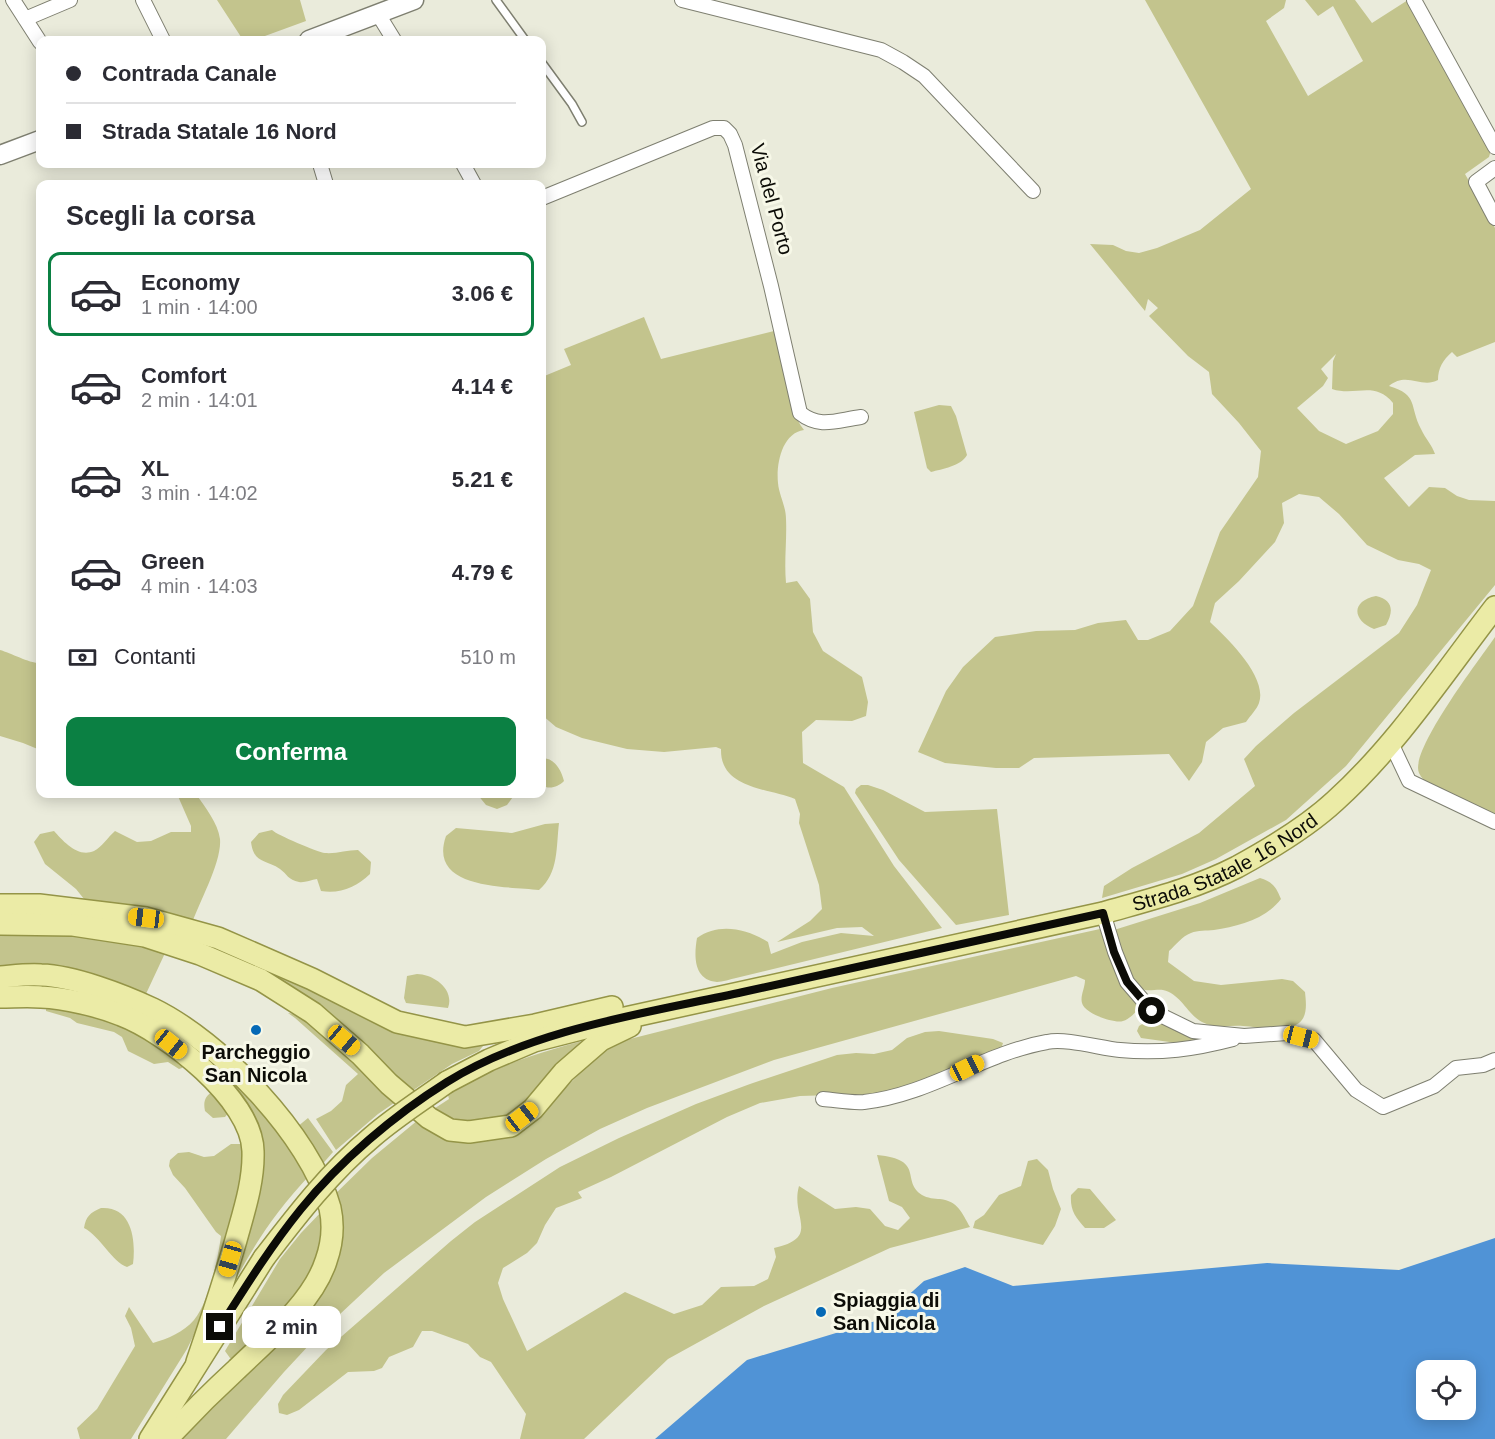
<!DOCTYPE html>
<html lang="it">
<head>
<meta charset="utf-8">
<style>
  :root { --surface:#fff; --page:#f2f2f3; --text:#2b2b33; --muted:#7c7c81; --line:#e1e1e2; --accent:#0b8043 }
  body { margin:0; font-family:Arial,sans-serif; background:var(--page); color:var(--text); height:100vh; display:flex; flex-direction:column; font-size:22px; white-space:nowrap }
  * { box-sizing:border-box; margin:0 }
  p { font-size:20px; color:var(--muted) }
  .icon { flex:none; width:33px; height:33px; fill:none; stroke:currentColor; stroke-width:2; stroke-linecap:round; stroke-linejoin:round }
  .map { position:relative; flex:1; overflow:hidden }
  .drawer { position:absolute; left:36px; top:180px; width:510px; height:618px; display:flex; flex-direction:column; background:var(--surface); border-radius:12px; box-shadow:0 3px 15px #0003 }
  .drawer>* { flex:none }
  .hud { position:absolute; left:36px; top:36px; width:510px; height:132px; border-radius:12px; box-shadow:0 3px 15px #0003; display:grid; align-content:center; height:132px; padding:0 30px; background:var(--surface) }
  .buttons { position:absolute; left:1416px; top:1360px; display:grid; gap:12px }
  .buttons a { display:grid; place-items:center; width:60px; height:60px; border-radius:12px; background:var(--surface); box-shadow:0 3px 15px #0003; font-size:30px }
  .end { position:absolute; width:27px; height:27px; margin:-14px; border:8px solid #0c0c07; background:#fff; box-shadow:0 0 0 3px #fff }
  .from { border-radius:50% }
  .bubble { position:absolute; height:42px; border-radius:12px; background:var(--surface); box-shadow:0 3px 15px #0003; font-size:20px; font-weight:800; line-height:42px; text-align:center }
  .car { position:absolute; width:18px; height:36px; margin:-18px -9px; border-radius:8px; box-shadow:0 0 4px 2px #0007; background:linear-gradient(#f5c518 24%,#345 0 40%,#f5c518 0 76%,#345 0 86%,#f5c518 0) }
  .hud b { display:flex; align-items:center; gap:21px; height:57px; font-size:22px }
  .hud b+b { border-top:2px solid var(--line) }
  .hud i { width:15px; height:15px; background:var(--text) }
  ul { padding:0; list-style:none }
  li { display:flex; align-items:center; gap:18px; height:84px; margin:0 12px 9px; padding:0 18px; border:3px solid transparent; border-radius:12px }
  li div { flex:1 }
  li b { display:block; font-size:22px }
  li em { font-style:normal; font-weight:800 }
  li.selected { border-color:var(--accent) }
  li>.icon { width:54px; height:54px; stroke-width:1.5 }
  h2 { padding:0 30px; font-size:27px; line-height:72px }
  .pay { display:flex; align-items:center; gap:15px; height:66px; padding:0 30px; font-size:22px }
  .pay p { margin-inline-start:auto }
  .action { display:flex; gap:12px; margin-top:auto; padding:12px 30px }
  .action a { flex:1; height:69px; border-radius:12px; background:var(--accent); color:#fff; font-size:24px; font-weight:800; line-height:69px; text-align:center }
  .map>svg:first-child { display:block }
</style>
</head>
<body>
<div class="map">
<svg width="1495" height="1439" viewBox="0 0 1495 1439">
  <rect width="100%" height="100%" fill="#eaebdb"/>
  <!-- green -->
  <path fill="#c3c48d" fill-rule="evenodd" d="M217 0H300L306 21 254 40H243Z
    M1145 0H1286L1284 8 1266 21 1308 96 1363 61 1333 6 1318 16 1305 0H1355L1372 23 1408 0 1492 146 1489 157 1465 174 1495 228V342L1457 357 1452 352C1443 360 1438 368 1438 380 1421 389 1407 371 1389 386 1419 395 1409 406 1421 429 1425 438 1432 445 1435 454L1415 455 1384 478 1409 507 1429 487 1445 488 1457 496 1469 500 1495 501V585L1346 766 1286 820 1216 859 1182 874 1102 898 1104 886 1132 868 1199 833 1255 786 1244 759 1256 746 1294 713 1399 633 1417 605 1431 570 1419 564 1398 560 1367 545 1339 514 1319 497 1299 494 1282 503 1284 523 1275 542 1239 581 1215 603 1210 622C1227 638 1268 677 1259 703 1257 709 1250 716 1246 722L1223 728 1206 742 1202 762 1189 781 1169 754 1034 758 1019 768H996L945 763 918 752 946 691 963 667 995 637 1036 631 1075 630 1098 623 1126 620 1138 640H1148L1170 631 1193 606 1220 532 1258 477 1261 451 1239 423 1212 394 1209 372 1188 356 1149 316 1158 308 1148 299 1145 311 1090 244 1113 245 1126 251 1139 253 1157 248 1200 230 1251 189ZM1336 354 1333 361 1332 389C1356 397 1374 380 1393 403V414L1378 431 1346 444 1319 431 1297 408 1323 386 1328 378 1321 369Z
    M644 317 661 359 778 330C784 360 785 406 804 430 782 433 776 464 778 483 779 495 786 506 786 519 787 540 784 562 786 583L797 581 810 599 813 632 823 651 862 677 868 702 866 716 852 721 816 720 802 732 803 763 844 787 894 866 942 928 736 978C731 979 722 982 717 982 693 980 694 955 697 938 719 922 747 929 768 942L771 954 802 942 841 933 874 936 862 927 837 928 777 942 810 921 822 909 819 885 799 823 800 814 795 799C768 788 720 789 721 749L716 747 664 752 627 749 582 738 556 727 542 715V377L571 365 564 349Z
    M939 405 951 406 956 416 967 455C961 466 942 469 931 472L927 468 914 412Z
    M1376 596C1393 600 1394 611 1386 625L1374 629C1352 620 1351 601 1376 596Z
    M1495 637V816C1476 807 1427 792 1419 773 1409 751 1480 659 1495 637Z
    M0 650C11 653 31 664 40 663V750L23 743 0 736Z
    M542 758C554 758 561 769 564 781 558 787 549 790 542 785Z
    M861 785H868L883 790 925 812 997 809 1009 915 956 925 899 860 855 793 856 789Z
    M177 794H196C205 807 218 823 220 839 222 862 199 902 191 926L88 904 76 889 45 864 34 842 40 834 54 831C64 842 78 858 94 851 102 847 108 837 115 831L137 842 151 841 171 832H191V826Z
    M477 794H515L507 805 497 809 486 805Z
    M559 823C556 847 559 873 539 890 508 886 427 890 446 836L456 828 512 833 545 824Z
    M272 830C277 835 317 852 325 853 336 854 347 850 358 850L371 862 370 874C356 887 341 894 321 891L317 879C311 880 304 883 299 882 288 880 287 874 280 869 265 859 254 864 251 842L259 833Z
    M1260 878C1273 882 1276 887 1281 899 1266 919 1238 926 1214 930 1206 931 1198 930 1191 933 1182 936 1176 945 1169 951L1168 962 1194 981 1221 985 1282 979 1293 981 1305 992C1306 1002 1308 1016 1299 1023 1284 1034 1260 1027 1243 1026 1229 1025 1216 1029 1202 1022 1187 1014 1181 994 1163 990 1158 989 1151 991 1145 990 1141 988 1136 985 1133 983L1114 930 1200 903Z
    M1100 929 1108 941 1140 1006C1136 1012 1130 1019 1123 1021 1114 1024 1084 1013 1082 1003 1080 996 1085 988 1085 980L1076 976 774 1060 647 1108 600 1129 546 1159 486 1197 384 1273 324 1329 284 1372 226 1439H179L322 1285 330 1199 372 1158 418 1120 442 1133 544 1110 596 1057 618 1042 832 988Z
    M0 930H73L166 951 145 996 126 986 80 972 0 968Z
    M190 937 477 1043 483 1046 479 1051 452 1064 406 1095 248 971Z
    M417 974C433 974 455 989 448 1008L406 1003 404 998 407 976Z
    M0 981 59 983 174 1027 265 1109 308 1177C276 1211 252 1247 231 1289L257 1151 173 1036 21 990Z
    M51 1005 134 1027 185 1062 182 1068 179 1069 168 1062 154 1064 128 1051 122 1037 114 1032 77 1023 70 1018 46 1011V1007Z
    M288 1013C314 1014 374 1082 394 1103L378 1114 336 1150 316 1119 331 1111 342 1101 346 1085 358 1074 295 1018Z
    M1155 1016 1229 1034 1184 1044 1141 1038 1137 1031 1139 1026Z
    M939 1031 993 1039 1003 1043 1000 1052 953 1073 864 1101 833 1095 800 1096 760 1103 727 1117 611 1177 578 1192 582 1198 556 1208 545 1225 537 1243 527 1253 503 1268 498 1283 503 1299 527 1351 625 1292 674 1314 702 1305 721 1287 754 1286 768 1279 776 1257 774 1248C822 1237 790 1217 799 1186L835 1209 856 1207 870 1209 885 1226 898 1230 910 1218 902 1207 889 1201 877 1155C926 1160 900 1180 922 1195 927 1198 935 1199 940 1199 958 1201 962 1213 970 1227L890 1248 764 1306 668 1359 584 1439H520L526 1414 491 1362 480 1357 468 1344 432 1331H422L413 1347 389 1357 382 1368 374 1371 348 1372 299 1410 287 1415 279 1413 278 1404 283 1395 326 1350 451 1241 475 1222 560 1167 619 1138 696 1104 750 1084 837 1055 856 1053 874 1054 892 1050 907 1038 925 1032Z
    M602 1036 520 1114 475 1130 426 1114 449 1099 448 1095C496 1064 547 1050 602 1036Z
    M214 1091 230 1111 225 1117 213 1118 205 1111C203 1102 205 1095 214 1091Z
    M308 1118 333 1152 319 1168 297 1127Z
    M231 1144H242L244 1180 209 1304 187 1349 131 1439H80L77 1428 97 1409 135 1346 131 1328 125 1316 129 1307 153 1343C167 1339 184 1332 194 1320 209 1302 218 1259 221 1236L216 1232 185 1188 173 1175 169 1166 170 1160 178 1153 189 1152 204 1157 214 1156Z
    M1037 1159 1048 1170 1053 1189 1061 1209 1055 1226 1043 1245 973 1228 975 1221 984 1215 999 1195 1021 1186 1028 1161Z
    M1078 1188 1090 1189 1116 1220 1104 1228H1085C1075 1217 1070 1210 1071 1195Z
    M101 1208C132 1206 136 1240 133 1264L127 1267C112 1262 101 1237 84 1228 86 1216 90 1213 101 1208Z
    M323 1210 326 1240 298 1299 235 1359 230 1358 225 1351 280 1259 301 1233Z"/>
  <!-- water -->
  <path fill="#5093d6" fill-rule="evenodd" d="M1495 1238V1439H655L747 1360 882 1319 924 1281 965 1267 1013 1286 1267 1263 1399 1270ZM1426 1371H1466V1410H1426Z"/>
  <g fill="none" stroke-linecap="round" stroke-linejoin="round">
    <defs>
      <path id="lane" d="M496 0 525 40
        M542 63 572 104 582 122"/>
      <path id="street" d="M13 0 40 42
        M143 0 163 40
        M682 0 881 50 903 62 924 76 1033 191
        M1414 0 1495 147
        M378 14 394 40
        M25 19 70 0
        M320 164 326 184
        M463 164 474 184
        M1495 168 1476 182 1495 218
        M542 198 713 128H724L730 134 735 145 771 286 800 413C820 429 837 420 861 417
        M1391 743 1409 781 1495 822
        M1103 913 1115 952 1127 982 1152 1011 1193 1031 1244 1036 1287 1033 1314 1040 1356 1090 1383 1107 1434 1086 1456 1068 1483 1065 1495 1060
        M823 1099C836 1100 851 1103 864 1102 929 1095 984 1053 1047 1042 1066 1038 1100 1048 1120 1050 1160 1054 1195 1049 1233 1039"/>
      <path id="secondary" d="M309 40 414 0
        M0 155 40 140"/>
      <g id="primary">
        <path d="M0 905H39L146 918 218 938 312 979 397 1022 465 1037 535 1025 612 1007"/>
        <path d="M0 924 73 925 145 936 200 954 261 980 313 1013 360 1054 389 1084 429 1118 450 1130 469 1132 511 1126 533 1109 564 1072 601 1040 630 1026"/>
        <path d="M0 977C13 976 27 974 41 975 74 976 123 995 153 1009 219 1041 311 1136 330 1208 334 1226 332 1244 326 1261 313 1302 267 1340 237 1369 213 1391 189 1415 167 1439"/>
        <path d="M0 997C14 997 28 996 41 997 65 998 99 1006 121 1015 166 1032 252 1099 253 1151 254 1181 244 1211 236 1240 224 1281 211 1321 197 1362"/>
        <path id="s1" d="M447 1082 489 1060 534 1041 616 1020 1103 913C1148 900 1194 889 1237 867 1270 849 1307 827 1335 801 1397 745 1444 673 1495 607"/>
        <path d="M150 1439 264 1258"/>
      </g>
    </defs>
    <!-- lane casing -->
    <use href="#lane" stroke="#7e7f70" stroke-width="10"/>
    <!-- street casing -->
    <use href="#street" stroke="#7e7f70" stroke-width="16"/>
    <!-- secondary casing -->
    <use href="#secondary" stroke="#7e7f70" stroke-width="21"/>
    <!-- primary casing -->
    <use href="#primary" stroke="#949447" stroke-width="24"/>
    <!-- lane -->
    <use href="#lane" stroke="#fff" stroke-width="7"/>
    <!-- street -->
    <use href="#street" stroke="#fff" stroke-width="14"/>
    <!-- secondary -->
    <use href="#secondary" stroke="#fff" stroke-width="18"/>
    <!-- primary -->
    <use href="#primary" stroke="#ebeba6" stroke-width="21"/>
    <defs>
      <path id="primary-bridge" d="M264 1258C297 1215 330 1172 372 1137 395 1117 422 1100 447 1082"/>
    </defs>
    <!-- primary-bridge casing -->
    <use href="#primary-bridge" stroke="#949447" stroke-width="24" stroke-linecap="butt"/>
    <!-- primary-bridge -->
    <use href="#primary-bridge" stroke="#ebeba6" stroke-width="21"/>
  </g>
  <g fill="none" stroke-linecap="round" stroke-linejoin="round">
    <!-- route -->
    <path stroke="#0c0c07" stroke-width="8" d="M220 1327C246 1286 271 1246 301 1209 340 1161 394 1115 447 1082 532 1029 647 1013 743 992 863 966 983 939 1103 913L1114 952 1127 982 1152 1011"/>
  </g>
  <!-- markers -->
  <g fill="#0569b6" stroke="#f7f8e8" stroke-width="2">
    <circle cx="256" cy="1030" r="6"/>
    <circle cx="821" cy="1312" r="6"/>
  </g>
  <g text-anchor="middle" stroke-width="6" stroke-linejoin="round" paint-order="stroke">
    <!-- street labels -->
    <g font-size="20" fill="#0c0c07" stroke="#f7f8e8">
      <text transform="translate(772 199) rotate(75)" y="7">Via del Porto</text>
      <text dy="7" stroke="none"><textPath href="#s1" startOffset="812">Strada Statale 16 Nord</textPath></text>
    </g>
    <!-- poi labels -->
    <g font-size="20" font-weight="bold" fill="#0c0c07" stroke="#f7f8e8">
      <text x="256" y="1059">Parcheggio<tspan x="256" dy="23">San Nicola</tspan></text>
      <text x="833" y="1307" text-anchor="start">Spiaggia di<tspan x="833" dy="23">San Nicola</tspan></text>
    </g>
  </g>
</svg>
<div class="buttons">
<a><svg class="icon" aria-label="locate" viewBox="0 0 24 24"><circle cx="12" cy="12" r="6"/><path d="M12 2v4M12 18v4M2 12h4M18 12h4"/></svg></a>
</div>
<i class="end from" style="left:1152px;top:1011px"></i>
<i class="end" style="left:220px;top:1327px"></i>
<div class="bubble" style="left:242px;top:1306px;width:99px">2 min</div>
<i class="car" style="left:146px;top:918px;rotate:277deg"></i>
<i class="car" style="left:1301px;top:1037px;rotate:104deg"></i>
<i class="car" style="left:344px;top:1040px;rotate:130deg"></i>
<i class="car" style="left:171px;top:1044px;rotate:129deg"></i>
<i class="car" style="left:967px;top:1068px;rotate:64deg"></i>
<i class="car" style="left:522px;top:1117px;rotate:52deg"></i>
<i class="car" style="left:230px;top:1259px;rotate:196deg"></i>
<div class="hud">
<b><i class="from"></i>Contrada Canale</b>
<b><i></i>Strada Statale 16 Nord</b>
</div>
<section class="drawer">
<h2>Scegli la corsa</h2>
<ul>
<li class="selected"><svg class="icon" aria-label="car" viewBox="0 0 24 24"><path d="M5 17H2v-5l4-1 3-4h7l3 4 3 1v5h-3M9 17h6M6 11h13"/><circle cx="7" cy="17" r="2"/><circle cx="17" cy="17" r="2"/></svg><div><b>Economy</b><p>1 min · 14:00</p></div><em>3.06 €</em></li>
<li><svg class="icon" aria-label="car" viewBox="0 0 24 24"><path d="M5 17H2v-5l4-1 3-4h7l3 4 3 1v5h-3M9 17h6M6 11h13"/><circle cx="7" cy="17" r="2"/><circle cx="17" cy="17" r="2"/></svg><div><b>Comfort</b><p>2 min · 14:01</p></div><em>4.14 €</em></li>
<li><svg class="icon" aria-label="car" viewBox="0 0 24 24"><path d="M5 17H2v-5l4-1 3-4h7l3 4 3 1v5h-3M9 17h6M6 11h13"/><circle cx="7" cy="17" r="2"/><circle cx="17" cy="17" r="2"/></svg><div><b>XL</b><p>3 min · 14:02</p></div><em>5.21 €</em></li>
<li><svg class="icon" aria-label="car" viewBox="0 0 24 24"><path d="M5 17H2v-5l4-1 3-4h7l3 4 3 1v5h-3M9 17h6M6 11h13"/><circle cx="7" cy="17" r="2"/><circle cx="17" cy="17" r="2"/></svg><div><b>Green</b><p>4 min · 14:03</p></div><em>4.79 €</em></li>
</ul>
<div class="pay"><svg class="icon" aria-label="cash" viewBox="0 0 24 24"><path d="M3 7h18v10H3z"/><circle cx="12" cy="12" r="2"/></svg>Contanti<p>510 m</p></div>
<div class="action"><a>Conferma</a></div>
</section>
</div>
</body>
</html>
